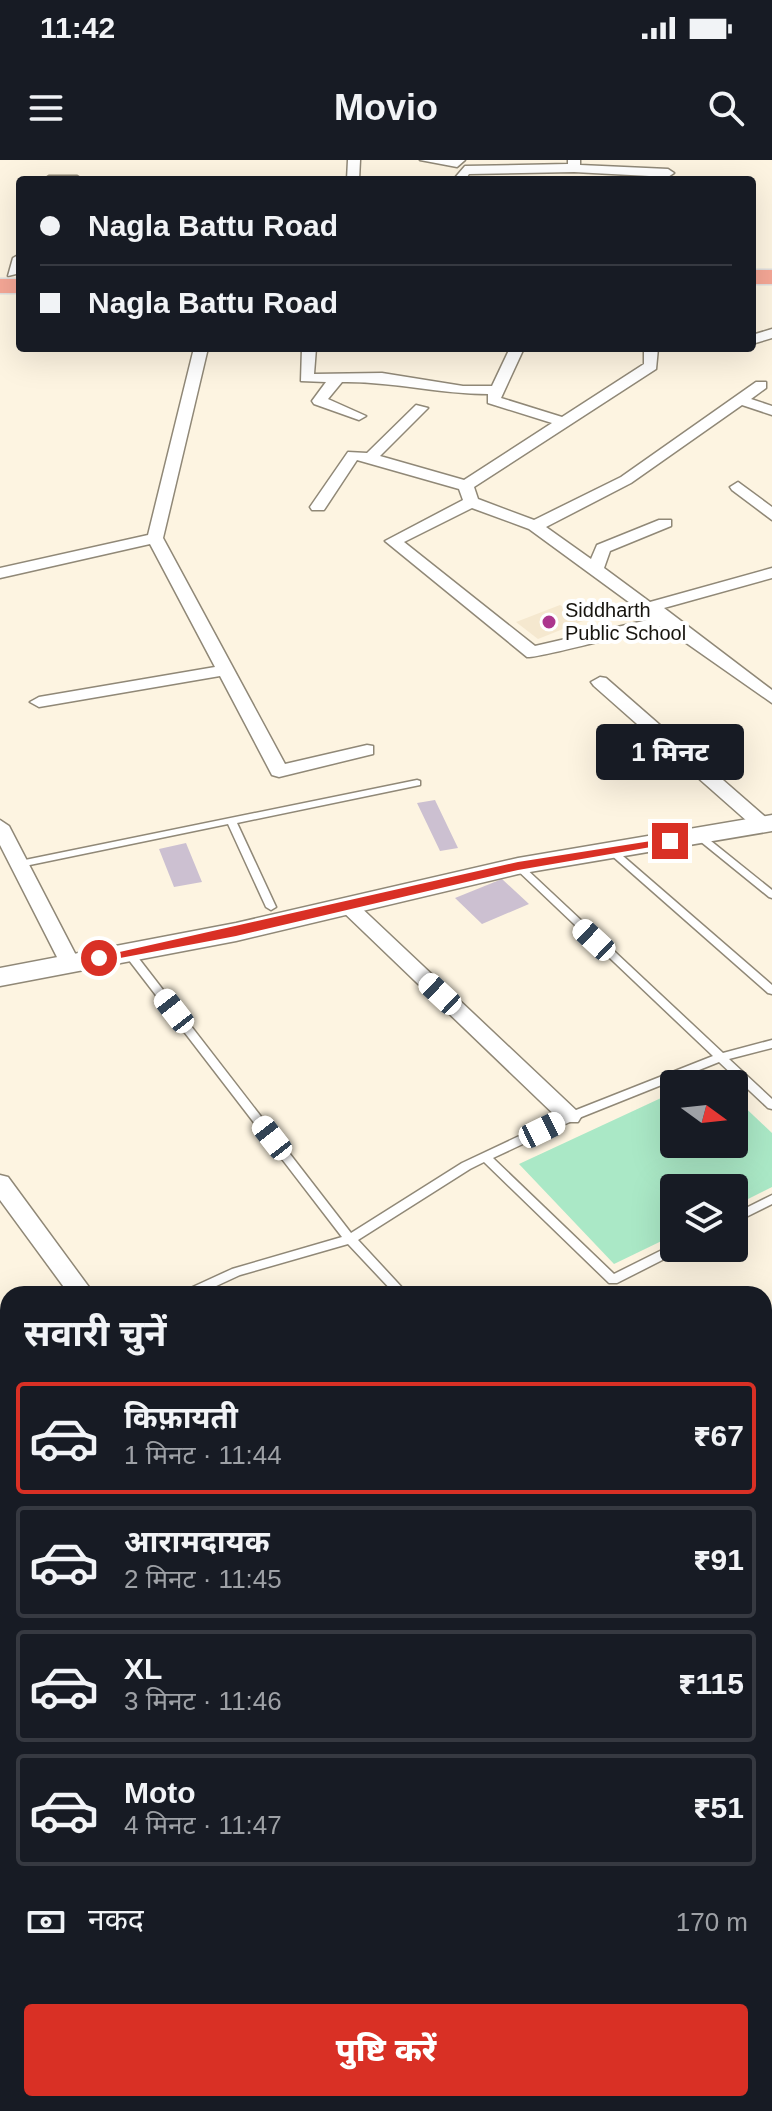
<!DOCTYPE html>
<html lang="hi">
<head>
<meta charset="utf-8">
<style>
  :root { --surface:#171b24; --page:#242831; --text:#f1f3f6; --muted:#9ea1a6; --line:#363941; --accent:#d93025 }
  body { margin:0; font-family:Helvetica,"Noto Sans Devanagari",sans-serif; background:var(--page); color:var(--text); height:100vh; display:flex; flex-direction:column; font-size:30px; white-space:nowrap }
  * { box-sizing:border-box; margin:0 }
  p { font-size:26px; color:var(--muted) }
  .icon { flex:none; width:44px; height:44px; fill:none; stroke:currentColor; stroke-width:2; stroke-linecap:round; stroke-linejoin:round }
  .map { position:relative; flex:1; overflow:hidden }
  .sheet { position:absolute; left:0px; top:1126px; width:772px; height:826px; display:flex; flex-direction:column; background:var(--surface); border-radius:24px 24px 0 0; box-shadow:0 8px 32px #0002 }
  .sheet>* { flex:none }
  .hud { position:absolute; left:16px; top:16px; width:740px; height:176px; border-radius:8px; box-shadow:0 8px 32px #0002; display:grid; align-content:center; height:176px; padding:0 24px; background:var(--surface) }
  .needle { width:52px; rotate:105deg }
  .fabs { position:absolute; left:660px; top:910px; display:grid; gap:16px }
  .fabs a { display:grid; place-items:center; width:88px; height:88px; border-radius:8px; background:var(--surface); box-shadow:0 8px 32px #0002; font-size:40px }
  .end { position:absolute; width:36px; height:36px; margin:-18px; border:10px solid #d93025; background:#fff; box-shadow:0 0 0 4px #fff }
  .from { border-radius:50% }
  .bubble { position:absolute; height:56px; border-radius:8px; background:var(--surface); box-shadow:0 8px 32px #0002; font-size:26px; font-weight:800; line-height:56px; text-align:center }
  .car { position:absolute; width:24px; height:48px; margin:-24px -12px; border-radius:10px; box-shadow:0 0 6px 2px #0007; background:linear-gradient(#fff 24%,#345 0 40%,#fff 0 76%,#345 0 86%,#fff 0) }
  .hud b { display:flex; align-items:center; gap:28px; height:76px; font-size:30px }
  .hud b+b { border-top:2px solid var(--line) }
  .hud i { width:20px; height:20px; background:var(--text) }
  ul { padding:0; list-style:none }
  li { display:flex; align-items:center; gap:24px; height:112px; margin:0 16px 12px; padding:0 8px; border:4px solid var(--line); border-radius:8px }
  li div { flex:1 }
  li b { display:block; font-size:30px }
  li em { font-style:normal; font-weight:800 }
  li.current { border-color:var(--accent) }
  li>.icon { width:72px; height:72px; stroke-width:1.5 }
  h2 { padding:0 24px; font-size:36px; line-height:96px }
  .pay { display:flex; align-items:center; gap:20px; height:88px; padding:0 24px; font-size:30px }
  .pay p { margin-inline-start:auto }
  .button { display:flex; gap:16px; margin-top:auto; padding:16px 24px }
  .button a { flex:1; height:92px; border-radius:8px; background:var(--accent); color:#fff; font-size:32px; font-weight:800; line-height:92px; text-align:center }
  .status { display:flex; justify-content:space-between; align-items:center; height:56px; padding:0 40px; background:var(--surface); direction:ltr }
  .status svg { height:22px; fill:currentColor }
  header { display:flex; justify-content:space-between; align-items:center; height:104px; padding:0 24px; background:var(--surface); font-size:36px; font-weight:800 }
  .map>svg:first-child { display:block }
</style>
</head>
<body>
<div class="status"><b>11:42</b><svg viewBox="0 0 49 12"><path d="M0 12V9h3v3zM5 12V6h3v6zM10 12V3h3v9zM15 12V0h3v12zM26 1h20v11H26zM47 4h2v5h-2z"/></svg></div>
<header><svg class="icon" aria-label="menu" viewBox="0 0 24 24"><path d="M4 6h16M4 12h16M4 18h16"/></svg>Movio<svg class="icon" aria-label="search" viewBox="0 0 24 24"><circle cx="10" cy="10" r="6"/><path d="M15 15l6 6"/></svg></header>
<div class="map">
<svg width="772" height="1951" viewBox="0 0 772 1951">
  <rect width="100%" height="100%" fill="#fdf4e1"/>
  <!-- built -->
  <path fill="#f5e8cf" d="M560 445 583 461 538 479 516 462Z"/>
  <!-- green -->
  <path fill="#aae8c6" d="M674 932V984H734V937L772 973V1027L734 1046V1028H674V1075L614 1104 519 1004Z
    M8 1755V1879L0 1883V1759Z"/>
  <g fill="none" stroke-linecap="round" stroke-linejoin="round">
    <!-- stream-far1 -->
    <path stroke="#41a9d5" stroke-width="8" d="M764 1167 772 1164"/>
    <!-- stream -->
    <path stroke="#41a9d5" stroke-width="10" d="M0 1431 8 1428"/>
  </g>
  <!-- building -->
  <path fill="#ccc0d1" d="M435 640 458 688 440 691 417 643Z
    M186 683 202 722 174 727 159 689Z
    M502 719 529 744 482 764 455 738Z"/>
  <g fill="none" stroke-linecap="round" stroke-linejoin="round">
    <defs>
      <path id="lane" d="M417 620 420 621V625L237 663 276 747 271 750 266 747 228 664 20 707 15 704 20 701Z
        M698 672 701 673 772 730V738L769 737 695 677 693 675Z
        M613 689 616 690 772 825V834L768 833 610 694 608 692 610 690Z
        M518 703 521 704 723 893 772 880V888L729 899 772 939V949L768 948 719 902 574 960 493 998 614 1114 674 1084V1088H682L680 1091 617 1123H609L484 1002 470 1009 358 1080 408 1134H395L348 1084 240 1115 199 1134H182L184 1131 232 1109 342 1077 125 795 124 793 125 791H133L351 1073 462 1003 566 954 713 896 515 708 513 706 515 704Z
        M772 1035V1044L734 1063V1054Z"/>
      <path id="street" d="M348 0H360L359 20H347Z
        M420 0H465L457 7Z
        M568 0H580V5L668 9 674 13 668 17 574 12 469 14 465 20H453L465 6 568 4Z
        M49 16H77L83 20H43Z
        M20 94V113L8 116 13 98Z
        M772 169V178L752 184V175Z
        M194 188H208L163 378 285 604 367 585 373 586V594L279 617 272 615 220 516 39 547 30 542 39 537 215 507 150 384 0 418V408L148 375Z
        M302 188H316L314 214 382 213 463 226H492L510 188H524L501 238 562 257 644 204V188H658L656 209 474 327 478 339 534 360 621 317 756 222H766V228L751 239 772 246V255L742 245 631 323 546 367 591 399 597 385 659 360H671V366L610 391 604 408 650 442 772 408V418L664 448 772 530V543L662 466C644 470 535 499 527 497L385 381 463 340 459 329 357 300 324 350H312L310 347 348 292 367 293 416 245 428 248 380 296 464 320 552 263 488 243V234C439 234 391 221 342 222L328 239 366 256 359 260 314 244 312 241 326 222 301 221ZM472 348 529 369 652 459 535 486 404 382Z
        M738 322 772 347V360L732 330 730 327Z
        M600 517 606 518 770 661V669H756L594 526 591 522Z
        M0 660 9 666 80 803 77 808 70 810 60 803 0 685Z
        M347 739 354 741 578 952 581 957 578 962H562L340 749 337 745 340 741Z
        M0 1015 8 1017 94 1134H69L0 1040Z
        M772 1183V1202L764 1204V1185Z
        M8 1214V1235L0 1238V1217Z
        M0 1268 8 1271V1301L0 1298Z
        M764 1276 772 1279V1300L764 1297Z
        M772 1386V1418L764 1421V1389Z
        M8 1444V1468L0 1471V1447Z
        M764 1493 772 1496V1522L764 1519Z
        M772 1546V1589L764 1586V1549Z
        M8 1595V1622L0 1625V1598Z
        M8 1731V1761L0 1764V1734Z
        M772 1756V1788L764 1791V1759Z
        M764 1847 772 1850V1884L764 1881Z
        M8 1884V1916L0 1919V1887Z
        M78 1944H111L114 1951H81Z
        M264 1944H298L301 1951H267Z
        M413 1944H447L450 1951H416Z
        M606 1944H673L676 1951H603Z"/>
      <path id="secondary" d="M772 655V671L518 714 236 781 0 826V808L236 763 518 698Z"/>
      <path id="highway" d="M752 110H772V124H752Z
        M0 119H20V133H0Z"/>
    </defs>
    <!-- lane casing -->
    <use href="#lane" stroke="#908877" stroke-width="3"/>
    <!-- street casing -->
    <use href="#street" stroke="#908877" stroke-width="3"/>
    <!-- secondary casing -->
    <use href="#secondary" stroke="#908877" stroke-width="3"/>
    <!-- highway casing -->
    <use href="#highway" stroke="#dfdedd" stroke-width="3"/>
    <!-- lane -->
    <use href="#lane" fill="#fff" fill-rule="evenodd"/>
    <!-- street -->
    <use href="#street" fill="#fff" fill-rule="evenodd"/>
    <!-- secondary -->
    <use href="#secondary" fill="#fff" fill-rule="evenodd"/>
    <!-- highway -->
    <use href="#highway" fill="#f5a796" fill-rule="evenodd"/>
  </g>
  <!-- route -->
  <path fill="#d93025" d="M670 678 674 683 518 710 236 776 99 802 93 798 518 702Z"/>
  <!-- markers -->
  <circle fill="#ac368d" stroke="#fff" stroke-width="3" cx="549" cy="462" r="8"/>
  <g text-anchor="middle" stroke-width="8" stroke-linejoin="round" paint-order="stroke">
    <!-- far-poi labels -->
    <g font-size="20" fill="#17140e" stroke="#fff" text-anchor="start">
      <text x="565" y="457">Siddharth<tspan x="565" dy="23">Public School</tspan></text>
    </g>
  </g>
</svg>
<div class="fabs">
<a><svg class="needle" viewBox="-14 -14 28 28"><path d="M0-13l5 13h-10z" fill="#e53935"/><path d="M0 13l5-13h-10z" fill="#9ea1a6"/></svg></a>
<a><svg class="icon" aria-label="layers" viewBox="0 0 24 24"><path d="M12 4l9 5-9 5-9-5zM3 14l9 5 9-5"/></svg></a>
</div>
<i class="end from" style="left:99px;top:798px"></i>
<i class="end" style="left:670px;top:681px"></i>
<div class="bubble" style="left:596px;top:564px;width:148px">1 मिनट</div>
<i class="car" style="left:594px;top:780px;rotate:313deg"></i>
<i class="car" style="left:440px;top:834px;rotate:313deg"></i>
<i class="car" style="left:174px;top:851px;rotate:322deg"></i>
<i class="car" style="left:542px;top:970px;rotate:64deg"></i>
<i class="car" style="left:272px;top:978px;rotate:322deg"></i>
<div class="hud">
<b><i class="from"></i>Nagla Battu Road</b>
<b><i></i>Nagla Battu Road</b>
</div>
<section class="sheet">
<h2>सवारी चुनें</h2>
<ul>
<li class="current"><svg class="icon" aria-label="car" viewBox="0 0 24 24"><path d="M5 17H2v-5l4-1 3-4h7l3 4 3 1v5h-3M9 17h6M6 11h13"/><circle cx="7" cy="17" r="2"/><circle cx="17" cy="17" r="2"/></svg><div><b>किफ़ायती</b><p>1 मिनट · 11:44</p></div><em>₹67</em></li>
<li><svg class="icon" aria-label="car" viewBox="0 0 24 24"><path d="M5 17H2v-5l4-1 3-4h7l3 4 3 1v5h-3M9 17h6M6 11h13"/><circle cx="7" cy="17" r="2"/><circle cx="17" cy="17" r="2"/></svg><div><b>आरामदायक</b><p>2 मिनट · 11:45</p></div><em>₹91</em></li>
<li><svg class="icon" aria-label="car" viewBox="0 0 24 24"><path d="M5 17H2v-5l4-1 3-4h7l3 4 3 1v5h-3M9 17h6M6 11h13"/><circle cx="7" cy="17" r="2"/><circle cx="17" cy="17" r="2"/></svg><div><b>XL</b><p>3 मिनट · 11:46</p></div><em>₹115</em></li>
<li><svg class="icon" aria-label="car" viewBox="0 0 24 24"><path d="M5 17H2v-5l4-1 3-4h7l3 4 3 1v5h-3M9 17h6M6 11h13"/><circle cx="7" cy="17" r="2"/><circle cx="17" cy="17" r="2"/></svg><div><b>Moto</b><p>4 मिनट · 11:47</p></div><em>₹51</em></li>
</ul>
<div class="pay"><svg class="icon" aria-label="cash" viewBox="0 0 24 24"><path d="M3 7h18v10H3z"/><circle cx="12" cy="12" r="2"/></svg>नकद<p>170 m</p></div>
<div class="button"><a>पुष्टि करें</a></div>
</section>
</div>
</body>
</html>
